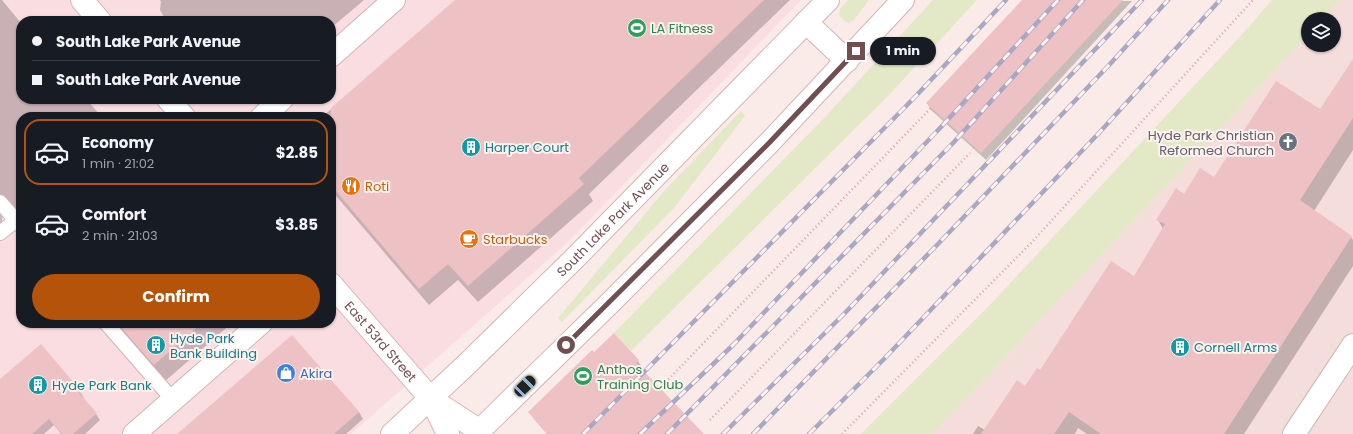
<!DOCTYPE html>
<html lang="en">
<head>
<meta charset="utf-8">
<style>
  :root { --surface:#171b24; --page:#20242c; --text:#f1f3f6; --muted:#9ea1a6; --line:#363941; --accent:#b45309 }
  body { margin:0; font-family:Poppins,sans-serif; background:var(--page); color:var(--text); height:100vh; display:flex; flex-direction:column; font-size:15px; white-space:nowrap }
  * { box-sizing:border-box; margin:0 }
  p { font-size:13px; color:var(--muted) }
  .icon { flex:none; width:22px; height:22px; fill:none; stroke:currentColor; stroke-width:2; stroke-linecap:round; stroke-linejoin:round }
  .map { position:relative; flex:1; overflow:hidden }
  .details { position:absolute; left:16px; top:112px; width:320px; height:216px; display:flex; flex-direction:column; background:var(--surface); border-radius:16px; box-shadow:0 1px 3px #0004 }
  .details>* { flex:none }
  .guide { position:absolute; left:16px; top:16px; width:320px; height:88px; border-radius:16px; box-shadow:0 1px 3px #0004; display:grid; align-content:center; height:88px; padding:0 16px; background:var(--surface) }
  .tools { position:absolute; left:1301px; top:12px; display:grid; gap:8px }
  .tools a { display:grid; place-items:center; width:40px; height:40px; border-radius:50%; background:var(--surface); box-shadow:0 1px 3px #0004; font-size:20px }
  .end { position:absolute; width:18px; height:18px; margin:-9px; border:5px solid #734e51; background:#fff; box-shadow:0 0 0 2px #fff }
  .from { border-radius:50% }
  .bubble { position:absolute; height:28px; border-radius:14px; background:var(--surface); box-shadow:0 1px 3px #0004; font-size:13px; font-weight:700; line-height:28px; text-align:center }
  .car { position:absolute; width:12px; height:24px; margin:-12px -6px; border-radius:5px; box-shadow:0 0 3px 1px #0007; background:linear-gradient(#222 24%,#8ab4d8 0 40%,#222 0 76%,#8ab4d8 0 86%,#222 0) }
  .guide b { display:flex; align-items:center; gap:14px; height:38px; font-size:15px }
  .guide b+b { border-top:1px solid var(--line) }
  .guide i { width:10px; height:10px; background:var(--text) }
  ul { padding:7px 0 0; list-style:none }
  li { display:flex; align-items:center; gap:12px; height:66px; margin:0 8px 6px; padding:0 8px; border:2px solid transparent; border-radius:16px }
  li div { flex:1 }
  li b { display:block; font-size:15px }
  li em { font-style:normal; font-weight:700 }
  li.selected { border-color:var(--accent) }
  li>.icon { width:36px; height:36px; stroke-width:1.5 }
  .cta { display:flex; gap:8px; margin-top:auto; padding:8px 16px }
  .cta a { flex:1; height:46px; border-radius:24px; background:var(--accent); color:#fff; font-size:16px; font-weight:700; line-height:46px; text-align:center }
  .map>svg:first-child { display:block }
</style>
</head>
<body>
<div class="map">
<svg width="1353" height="434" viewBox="0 0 1353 434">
  <rect width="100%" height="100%" fill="#fbebe8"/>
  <!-- residential -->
  <path fill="#f4ddda" d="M1339 0H1353V434H933L1308 35V45H1334V19H1323Z"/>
  <!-- commercial -->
  <path fill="#fadde1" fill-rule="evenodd" d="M0 0H801L569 241 351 434H0V240L21 221V323H331V117H21V220L0 196ZM21 21H331V99H21Z"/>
  <!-- green -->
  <path fill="#e3e8c7" d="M848 0H869L854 20 849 23 844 21 839 15 840 9Z
    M933 0H977L889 95 631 351 614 333 825 117Z
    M1272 0H1339L1323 19H1308V35L933 434H861L987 308 1247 29Z
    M741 111 745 116 674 208 562 322 558 318 665 190Z"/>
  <!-- shadow -->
  <path fill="#0003" d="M0 0H2L21 23V99H86L102 117H21V218L4 213 2 220 9 233 0 241Z
    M160 0H364L331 28V21H166L160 10 161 2Z
    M456 0H790L589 194 593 201 478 302 458 280 429 305 331 190V117H322Z
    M1023 0 1132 1 986 160 931 110 927 103Z
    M1353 61V150L1314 211 1351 237 1353 240V266L1244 434H1087L1078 428 1075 434H973L978 426 985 430 1040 371 1134 277 1163 229 1158 220 1185 196 1214 179 1320 111Z
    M242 99H248L244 102Z
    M111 323H232L164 382Z
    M292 336 359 412 363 419 346 434H179Z
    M594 354 638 361 642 367 641 369 703 434H547L534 419 530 412Z
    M0 380 80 392 84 398 83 399 96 414 100 420 85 434H61L54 425 44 434H0Z"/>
  <!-- building -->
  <path fill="#eec2c4" d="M455 0H764L579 178 584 184 468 286 448 264 419 289 331 185V108Z
    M1022 0H1123L981 153 926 103Z
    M1353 59V118L1300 200 1352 236 1224 434H1101L1069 412 1054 434H981L1017 380 1025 386 1037 368 1040 370 1111 261 1134 276 1165 224 1156 220 1176 188 1184 194 1200 168 1214 177 1276 81 1320 109Z
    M117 323H202L154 365Z
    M614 333 639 360 636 363 704 434H547L528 412 592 350 594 352Z
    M292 335 359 412 334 434H177Z
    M41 344 81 391 79 393 97 413 73 434H62L49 419 32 434H0V379Z"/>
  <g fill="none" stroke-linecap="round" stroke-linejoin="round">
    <defs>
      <path id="service" d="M0 202 21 226
        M0 233 16 220
        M106 323 173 400"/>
      <path id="minor" d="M331 56 394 0
        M262 117 282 99
        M134 434 261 323
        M1294 434 1353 345"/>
      <path id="tertiary" d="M806 22 847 61"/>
      <g id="secondary">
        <path d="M82 0 100 21"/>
        <path d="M168 99 184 117"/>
        <path id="s1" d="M331 284 431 399 480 431"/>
        <path d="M431 399 448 434"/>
        <path id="s2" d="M392 434 466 365 573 260 828 0"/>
        <path d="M476 434 612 301 769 143 903 0"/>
      </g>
    </defs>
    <!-- service casing -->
    <use href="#service" stroke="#d1b5b5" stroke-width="16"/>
    <!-- minor casing -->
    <use href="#minor" stroke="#d1b5b5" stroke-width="24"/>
    <!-- tertiary casing -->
    <use href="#tertiary" stroke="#d1b5b5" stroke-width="24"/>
    <!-- secondary casing -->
    <use href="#secondary" stroke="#d6b4b4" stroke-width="24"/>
    <!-- path -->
    <path stroke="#d4a5a7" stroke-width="2.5" stroke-dasharray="1 3" stroke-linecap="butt" d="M660 388 931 108
      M710 420 970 153
      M842 434 1031 243 1253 0"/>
    <!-- service -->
    <use href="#service" stroke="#fff" stroke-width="14"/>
    <!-- minor -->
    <use href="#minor" stroke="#fff" stroke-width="22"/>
    <!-- tertiary -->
    <use href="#tertiary" stroke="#fff" stroke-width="22"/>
    <!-- secondary -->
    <use href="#secondary" stroke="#fff" stroke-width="22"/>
    <defs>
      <path id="rail" d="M583 434 914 98 1006 0
        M640 434 733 345 941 127 1058 0
        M667 434 954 142 1083 0
        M723 434 844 314 1142 0
        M753 434 938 244 1111 63 1168 0
        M809 434 884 359 1098 134 1220 0"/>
    </defs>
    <!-- rail casing -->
    <use href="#rail" stroke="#a9a7c4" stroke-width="4.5"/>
    <!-- rail -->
    <use href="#rail" stroke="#fef1ee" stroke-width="3" stroke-dasharray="9" stroke-linecap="butt"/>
  </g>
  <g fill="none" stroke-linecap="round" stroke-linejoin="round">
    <!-- route -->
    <path stroke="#734e51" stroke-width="5" d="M566 345 769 143 856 51"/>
  </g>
  <!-- icons -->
  <defs>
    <symbol id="stadium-disc" viewBox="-11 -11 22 22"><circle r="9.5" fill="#2e9e5b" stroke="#fef1ee"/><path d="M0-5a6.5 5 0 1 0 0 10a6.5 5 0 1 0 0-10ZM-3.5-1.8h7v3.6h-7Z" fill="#fff"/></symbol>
    <symbol id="church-disc" viewBox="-11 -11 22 22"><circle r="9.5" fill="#6b7280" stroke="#fef1ee"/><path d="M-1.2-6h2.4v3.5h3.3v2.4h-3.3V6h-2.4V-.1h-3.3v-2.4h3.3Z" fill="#fff"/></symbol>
    <symbol id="building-disc" viewBox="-11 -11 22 22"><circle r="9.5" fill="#0f9aa8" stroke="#fef1ee"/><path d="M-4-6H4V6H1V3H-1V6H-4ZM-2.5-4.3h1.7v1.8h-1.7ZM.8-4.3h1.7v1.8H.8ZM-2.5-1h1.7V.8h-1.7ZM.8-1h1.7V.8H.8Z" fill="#fff"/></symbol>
    <symbol id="restaurant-disc" viewBox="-11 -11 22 22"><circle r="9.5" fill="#e8710a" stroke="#fef1ee"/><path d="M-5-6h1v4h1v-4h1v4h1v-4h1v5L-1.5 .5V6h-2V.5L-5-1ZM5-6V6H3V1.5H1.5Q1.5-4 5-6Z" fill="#fff"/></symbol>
    <symbol id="cafe-disc" viewBox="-11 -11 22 22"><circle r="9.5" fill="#e8710a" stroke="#fef1ee"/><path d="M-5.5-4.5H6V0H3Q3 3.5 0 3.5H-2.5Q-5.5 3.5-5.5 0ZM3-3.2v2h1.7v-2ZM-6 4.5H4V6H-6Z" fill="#fff"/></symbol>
    <symbol id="shop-disc" viewBox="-11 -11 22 22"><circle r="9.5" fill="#3f7fe0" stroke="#fef1ee"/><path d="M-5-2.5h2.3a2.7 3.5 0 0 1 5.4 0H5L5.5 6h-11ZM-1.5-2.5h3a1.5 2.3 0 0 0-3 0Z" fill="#fff"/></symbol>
  </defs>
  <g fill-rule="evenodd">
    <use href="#stadium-disc" x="626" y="17" width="22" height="22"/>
    <use href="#church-disc" x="1277" y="131" width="22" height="22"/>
    <use href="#building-disc" x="460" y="136" width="22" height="22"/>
    <use href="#restaurant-disc" x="340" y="175" width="22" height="22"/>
    <use href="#cafe-disc" x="458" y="228" width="22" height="22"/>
    <use href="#building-disc" x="145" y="334" width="22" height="22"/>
    <use href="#building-disc" x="1169" y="336" width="22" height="22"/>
    <use href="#shop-disc" x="275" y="362" width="22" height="22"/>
    <use href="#stadium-disc" x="572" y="365" width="22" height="22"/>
    <use href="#building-disc" x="27" y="374" width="22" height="22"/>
  </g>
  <g text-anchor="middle" stroke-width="4" stroke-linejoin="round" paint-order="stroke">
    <!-- leisure labels -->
    <g font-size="13" fill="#27864d" stroke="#fef1ee" text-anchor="start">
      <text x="651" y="33">LA Fitness</text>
      <text x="597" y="374">Anthos<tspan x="597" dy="15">Training Club</tspan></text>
    </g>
    <!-- worship labels -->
    <g font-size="13" fill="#5b616d" stroke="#fef1ee" text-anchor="end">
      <text x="1274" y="140">Hyde Park Christian<tspan x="1274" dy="15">Reformed Church</tspan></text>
    </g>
    <!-- culture labels -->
    <g font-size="13" fill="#0d838f" stroke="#fef1ee" text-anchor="start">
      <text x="485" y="152">Harper Court</text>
      <text x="170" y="343">Hyde Park<tspan x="170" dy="15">Bank Building</tspan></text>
      <text x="1194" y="352">Cornell Arms</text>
      <text x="52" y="390">Hyde Park Bank</text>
    </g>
    <!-- food labels -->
    <g font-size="13" fill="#c56008" stroke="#fef1ee" text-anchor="start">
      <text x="365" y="191">Roti</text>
      <text x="483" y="244">Starbucks</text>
    </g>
    <!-- street labels -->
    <g font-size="13" fill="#734e51" stroke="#fef1ee">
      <text dy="5" stroke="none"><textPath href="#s2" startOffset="308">South Lake Park Avenue</textPath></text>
      <text dy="5" stroke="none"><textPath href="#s1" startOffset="76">East 53rd Street</textPath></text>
    </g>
    <!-- shop labels -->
    <g font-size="13" fill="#366cbe" stroke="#fef1ee" text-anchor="start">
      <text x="300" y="378">Akira</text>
    </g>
  </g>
</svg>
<div class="tools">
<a><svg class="icon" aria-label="layers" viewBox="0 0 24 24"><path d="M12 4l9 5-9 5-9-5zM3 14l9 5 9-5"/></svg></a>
</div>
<i class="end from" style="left:566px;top:345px"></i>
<i class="end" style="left:856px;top:51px"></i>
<div class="bubble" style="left:870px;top:37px;width:66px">1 min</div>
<i class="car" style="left:525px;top:386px;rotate:46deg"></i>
<div class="guide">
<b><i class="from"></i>South Lake Park Avenue</b>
<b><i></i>South Lake Park Avenue</b>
</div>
<section class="details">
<ul>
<li class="selected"><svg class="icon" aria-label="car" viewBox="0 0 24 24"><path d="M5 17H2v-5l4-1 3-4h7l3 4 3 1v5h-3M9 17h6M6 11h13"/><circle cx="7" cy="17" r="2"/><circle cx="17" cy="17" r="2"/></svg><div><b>Economy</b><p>1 min · 21:02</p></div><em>$2.85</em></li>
<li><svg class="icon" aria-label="car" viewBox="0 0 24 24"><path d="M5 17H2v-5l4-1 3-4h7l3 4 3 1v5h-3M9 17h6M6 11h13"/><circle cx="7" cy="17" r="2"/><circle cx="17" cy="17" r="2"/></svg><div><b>Comfort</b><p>2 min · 21:03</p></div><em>$3.85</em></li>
</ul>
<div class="cta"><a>Confirm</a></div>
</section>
</div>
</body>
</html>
